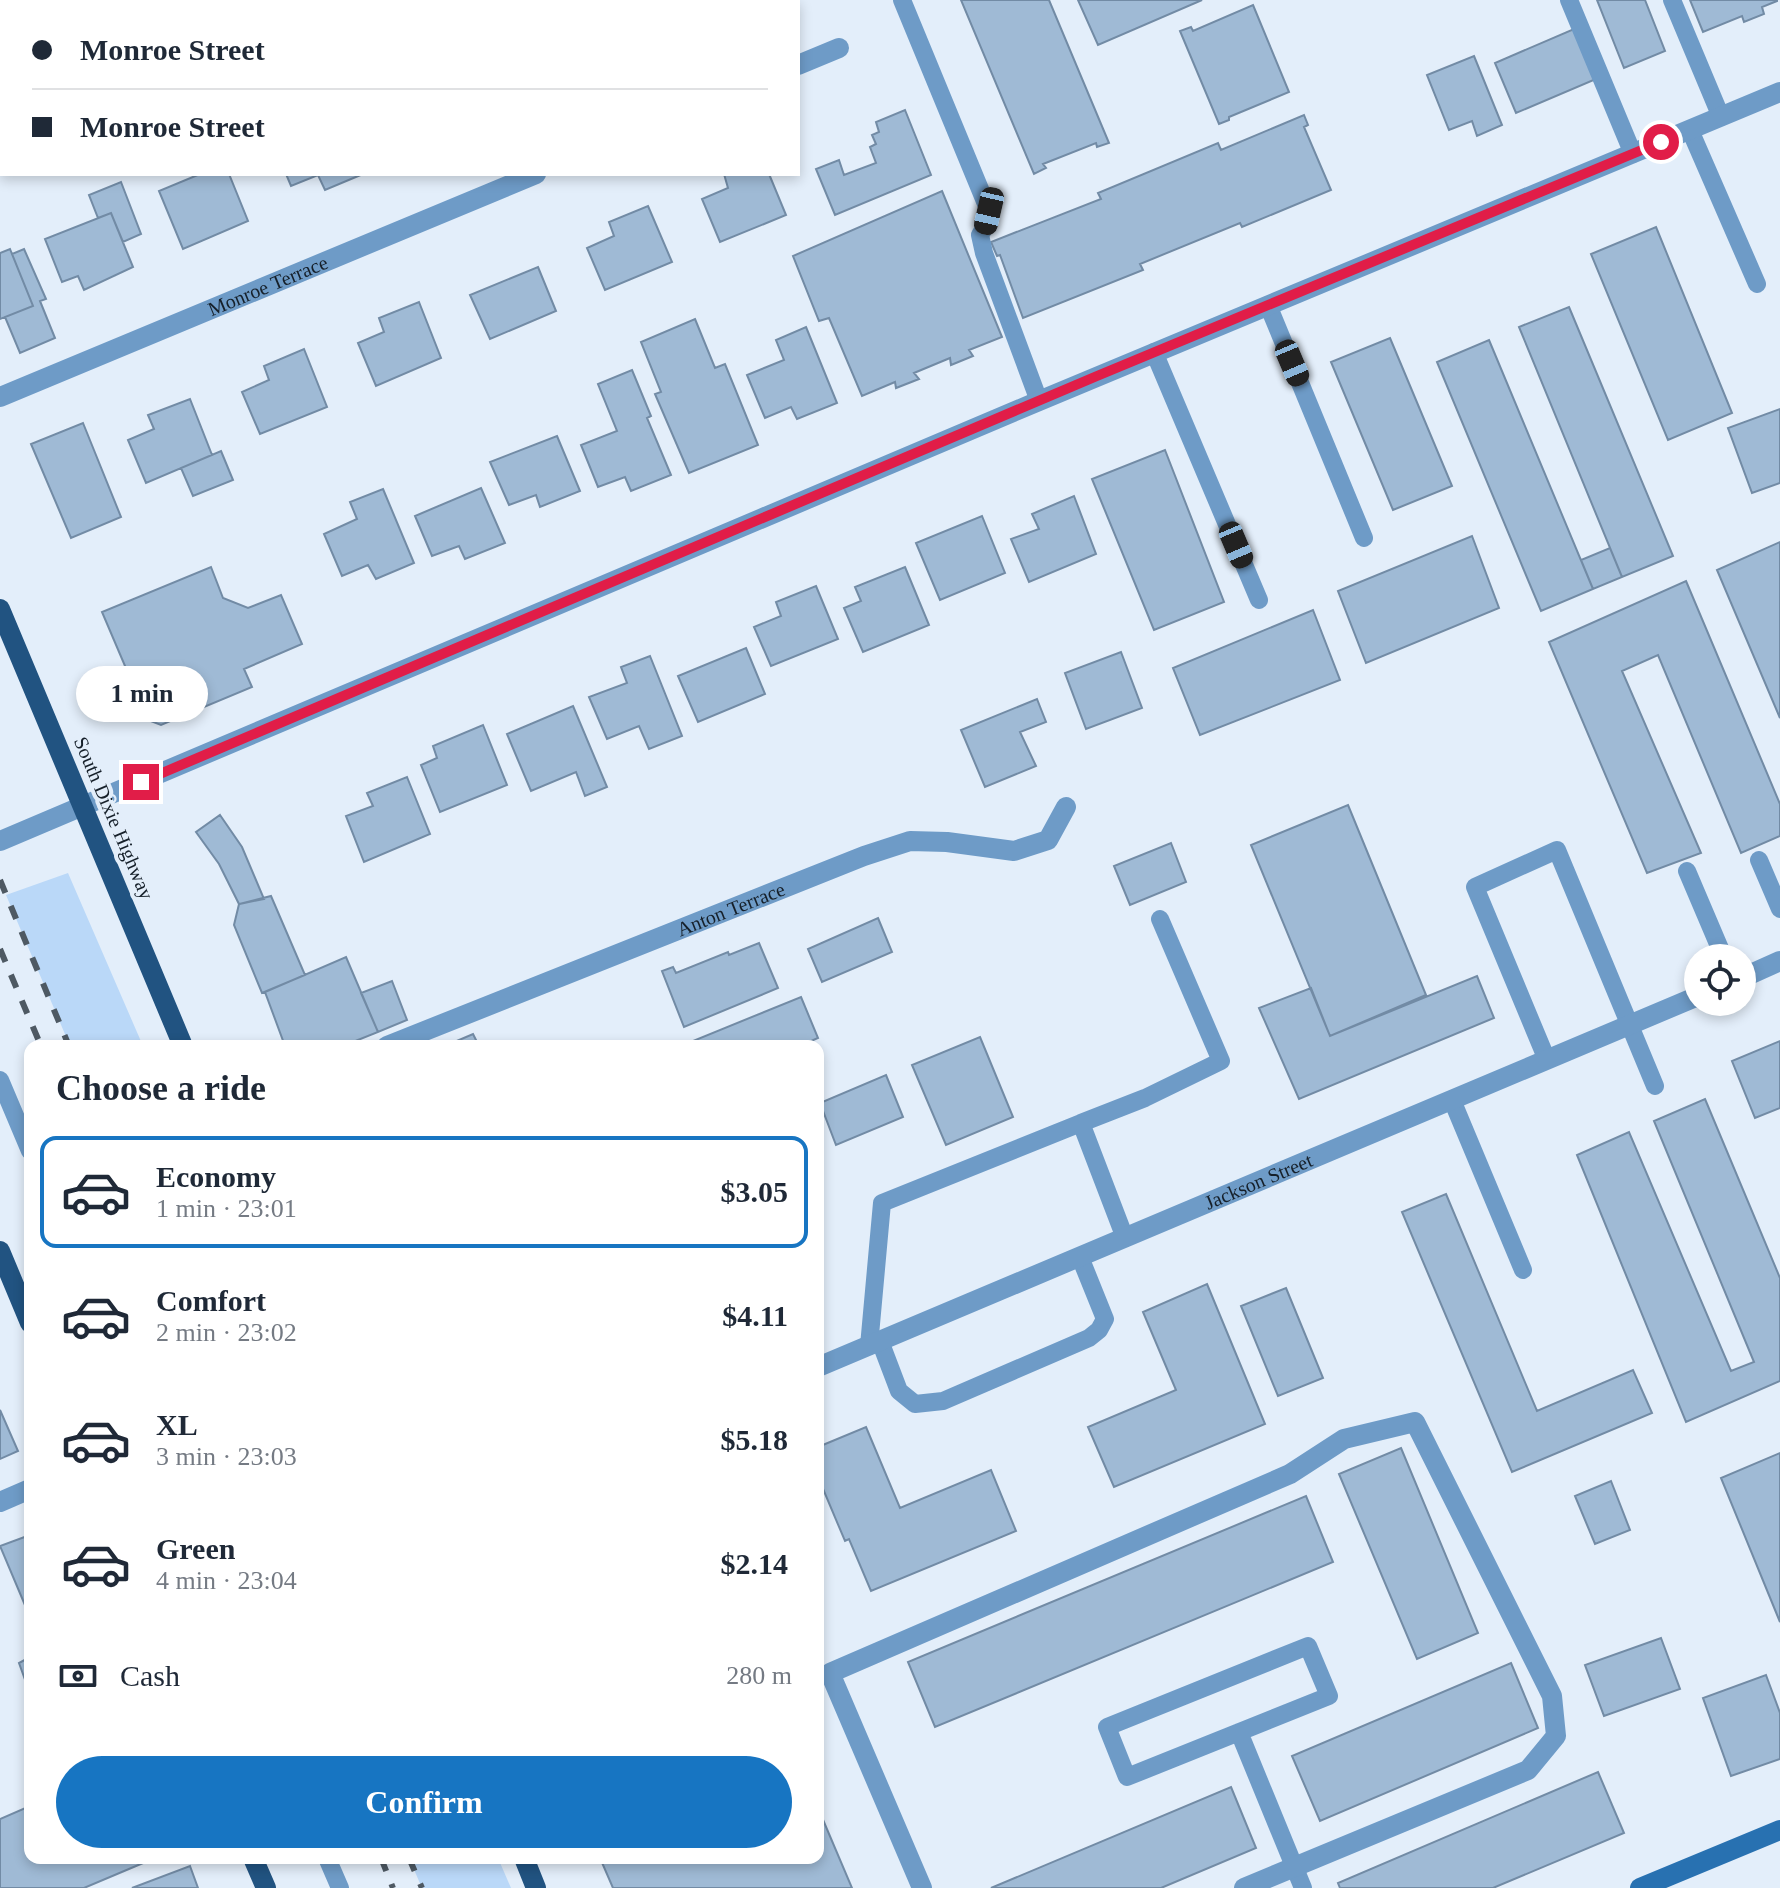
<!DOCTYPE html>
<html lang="en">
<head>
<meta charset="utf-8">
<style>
  :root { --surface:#fff; --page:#f2f2f3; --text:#1f2937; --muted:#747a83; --line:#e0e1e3; --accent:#1775c2 }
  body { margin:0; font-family:Georgia,serif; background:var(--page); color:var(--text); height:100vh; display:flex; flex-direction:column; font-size:30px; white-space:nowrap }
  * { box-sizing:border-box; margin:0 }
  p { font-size:26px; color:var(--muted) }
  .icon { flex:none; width:44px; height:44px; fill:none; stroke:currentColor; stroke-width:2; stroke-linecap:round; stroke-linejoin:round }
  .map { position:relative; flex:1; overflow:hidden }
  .details { position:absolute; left:24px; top:1040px; width:800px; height:824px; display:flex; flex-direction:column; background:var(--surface); border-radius:16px; box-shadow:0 4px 12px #0003 }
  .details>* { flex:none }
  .banner { position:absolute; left:0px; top:0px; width:800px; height:176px; box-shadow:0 4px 12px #0003; display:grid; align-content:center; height:176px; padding:0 32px; background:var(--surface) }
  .fabs { position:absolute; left:1684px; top:944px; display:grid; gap:16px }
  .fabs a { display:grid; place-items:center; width:72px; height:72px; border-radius:50%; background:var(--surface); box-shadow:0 4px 12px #0003; font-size:40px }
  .end { position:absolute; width:36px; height:36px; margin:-18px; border:10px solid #e11d48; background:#fff; box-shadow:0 0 0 4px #fff }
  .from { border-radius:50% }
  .bubble { position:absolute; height:56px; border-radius:28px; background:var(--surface); box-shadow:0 4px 12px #0003; font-size:26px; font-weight:600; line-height:56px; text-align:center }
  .car { position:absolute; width:24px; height:48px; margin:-24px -12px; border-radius:10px; box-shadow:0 0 6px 2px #0007; background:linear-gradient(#222 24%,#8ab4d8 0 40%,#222 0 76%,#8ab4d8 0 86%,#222 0) }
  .banner b { display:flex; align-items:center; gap:28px; height:76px; font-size:30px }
  .banner b+b { border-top:2px solid var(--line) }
  .banner i { width:20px; height:20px; background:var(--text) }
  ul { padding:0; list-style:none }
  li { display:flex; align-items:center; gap:24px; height:112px; margin:0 16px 12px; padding:0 16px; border:4px solid transparent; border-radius:16px }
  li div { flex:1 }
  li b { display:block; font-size:30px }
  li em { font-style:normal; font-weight:600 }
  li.current { border-color:var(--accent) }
  li>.icon { width:72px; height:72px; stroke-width:1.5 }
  h2 { padding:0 32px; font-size:36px; line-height:96px }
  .pay { display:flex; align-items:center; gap:20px; height:88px; padding:0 32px; font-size:30px }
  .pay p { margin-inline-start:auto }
  .action { display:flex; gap:16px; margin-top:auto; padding:16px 32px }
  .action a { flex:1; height:92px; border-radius:48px; background:var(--accent); color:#fff; font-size:32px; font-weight:600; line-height:92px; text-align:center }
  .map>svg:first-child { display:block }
</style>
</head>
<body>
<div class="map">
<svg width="1780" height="1888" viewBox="0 0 1780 1888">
  <rect width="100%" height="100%" fill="#e3eefa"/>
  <!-- green -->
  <path fill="#bad8f8" d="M68 873 143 1046H70L6 895Z
    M409 1858H498L511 1888H422Z"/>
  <!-- building -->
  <path fill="#9fbad5" stroke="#728ba5" stroke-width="2" d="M961 0H1049L1109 143 1097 147 1096 143 1043 164 1046 168 1034 174Z
    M1078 0H1202L1098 45Z
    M1597 0H1645L1665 51 1624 68Z
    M1690 0H1777V1L1762 7 1764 14 1744 22 1742 16 1703 32Z
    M1253 5 1289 92 1229 117V120L1219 124 1180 31 1191 27 1193 31Z
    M0 15 2 20 0 107Z
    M1574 29 1596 79 1516 113 1495 63Z
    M1474 56 1502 125 1477 136 1472 121 1449 130 1427 75Z
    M905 110 931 175 835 215 816 169 839 160 844 175 876 163 870 147 876 144 872 135 879 132 876 122Z
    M1304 115 1308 125 1304 127 1331 190 1242 227 1240 223 1140 264 1143 270 1023 318 1000 255 997 256 991 242 1101 199 1098 193 1218 143 1221 150Z
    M200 174H229L248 221 183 249 159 191Z
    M286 174H363L325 190 318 175 291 186Z
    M769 174 786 215 720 242 702 199 728 188 724 174Z
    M121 182 141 234 123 242 111 213 98 218 89 195Z
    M942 191 1002 337 969 350 973 356 951 365 950 358 914 373 919 379 896 388 895 382 862 396 829 318 819 321 793 256Z
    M648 206 672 262 605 290 587 248 614 236 609 222Z
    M111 213 133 267 84 290 78 276 62 282 45 239Z
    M1656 227 1732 413 1668 440 1591 254Z
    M10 249 33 306 0 319V253Z
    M24 249 46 299 40 301 55 338 20 353 5 317 33 306 12 254Z
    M538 267 556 311 490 339 470 295Z
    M419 302 441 358 376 386 358 343 384 332 379 318Z
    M1569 307 1673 556 1622 577 1519 327Z
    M695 319 715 368 725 364 758 445 689 473 655 394 661 392 641 342Z
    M806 327 837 403 797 419 791 407 765 418 747 375 784 360 776 340Z
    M1390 338 1452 486 1393 510 1331 362Z
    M1489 340 1593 589 1541 611 1437 362Z
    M304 349 327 407 260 434 242 392 269 380 264 366Z
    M632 370 651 416 647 418 671 475 631 491 625 477 598 487 581 445 617 431 598 384Z
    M190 399 212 455 146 483 128 440 154 429 148 415Z
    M1780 409V483L1752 493 1728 428Z
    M83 423 121 517 71 538 31 444Z
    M557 436 580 491 540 507 536 495 509 505 490 462Z
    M1165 450 1224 602 1154 630 1092 479Z
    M221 451 233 480 193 496 181 468Z
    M481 488 505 543 465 559 459 546 432 556 415 516Z
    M383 489 414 563 376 579 368 565 342 576 324 534 357 519 350 502Z
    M1074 496 1096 554 1029 582 1011 539 1039 529 1032 514Z
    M982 516 1005 573 940 600 916 543Z
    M1472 536 1499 608 1366 663 1338 591Z
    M1780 542V718L1717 570Z
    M1610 548 1622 577 1593 589 1581 560Z
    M211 567 223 598 248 608 281 595 302 644 244 669 252 687 161 725 148 720 102 612Z
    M905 567 929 625 863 652 844 608 861 601 855 587Z
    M1686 581 1780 804V836L1741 853 1658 655 1622 671 1701 853 1647 873 1549 642Z
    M816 586 838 639 771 666 754 627 781 616 776 602Z
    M1313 610 1340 680 1200 735 1173 668Z
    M746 648 765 694 698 722 678 676Z
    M1121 652 1142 708 1086 729 1065 673Z
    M650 656 682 736 649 749 639 726 607 739 589 697 627 683 621 667Z
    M1037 699 1046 722 1020 732 1036 766 985 787 961 730Z
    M573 706 607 787 585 796 576 772 531 791 507 734Z
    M483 725 507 785 440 812 421 765 437 758 433 746Z
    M407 777 430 834 364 862 346 816 373 806 367 793Z
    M1348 805 1426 995 1330 1036 1251 845Z
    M220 815 242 847 264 899 239 904 219 864 196 832Z
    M1171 843 1186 882 1130 905 1114 866Z
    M271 896 305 975 262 993 234 925 239 904Z
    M878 918 892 952 822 982 808 949Z
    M759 943 778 988 684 1027 662 971 673 967 676 973 728 952 729 955Z
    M346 957 378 1032 343 1046H285L265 992Z
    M1477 976 1494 1018 1299 1099 1259 1008 1311 988 1330 1036Z
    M392 981 407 1020 378 1032 361 993Z
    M801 997 818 1038 800 1046H689L688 1043Z
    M473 1034 479 1046H445Z
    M980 1037 1013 1117 946 1145 912 1065Z
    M1780 1041V1108L1755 1118 1732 1061Z
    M886 1075 903 1117 836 1145 820 1103Z
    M1705 1099 1780 1278V1381L1686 1422 1577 1155 1629 1132 1731 1371 1754 1362 1654 1121Z
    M1446 1194 1537 1411 1633 1370 1652 1413 1512 1472 1402 1212Z
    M1207 1284 1265 1424 1114 1487 1088 1427 1176 1390 1143 1312Z
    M1286 1288 1323 1378 1278 1396 1241 1306Z
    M0 1410 18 1451 0 1459Z
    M866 1427 900 1508 991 1470 1016 1531 871 1591 849 1539 845 1541 818 1477V1447Z
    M1401 1448 1478 1633 1417 1659 1339 1474Z
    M1780 1453V1622L1721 1478Z
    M1611 1481 1630 1530 1595 1544 1575 1496Z
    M1306 1496 1333 1562 935 1727 908 1662Z
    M30 1535V1617L0 1546Z
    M1661 1638 1680 1689 1604 1716 1585 1665Z
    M30 1657V1688H28L19 1663Z
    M1511 1663 1538 1728 1320 1821 1292 1756Z
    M1766 1675 1780 1713V1759L1731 1776 1703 1698Z
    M1598 1772 1624 1833 1493 1888H1340L1338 1883Z
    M1231 1787 1256 1848 1161 1888H991Z
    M30 1806V1858H155L84 1888H0V1819Z
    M818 1808 852 1888H613L600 1858H818Z
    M190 1866 198 1888H132Z"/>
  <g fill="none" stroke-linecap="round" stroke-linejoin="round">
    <!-- service -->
    <path stroke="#6e9bc7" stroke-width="18" d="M15 0 16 2
      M902 0 989 211 985 227 980 235 984 253 1039 401
      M1569 0 1633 154
      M1672 0 1721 117
      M1690 130 1757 284
      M1268 305 1364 538
      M1154 352 1259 600
      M1759 860 1780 909
      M1687 871 1724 958
      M1547 1060 1475 887 1557 850 1655 1086
      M0 1080 30 1151
      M1452 1100 1523 1270
      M1081 1123 1145 1098 1221 1061 1160 919
      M880 1341 899 1391 915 1404 943 1401 1089 1338 1099 1330 1105 1319 1080 1257
      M869 1346 882 1203 1081 1123 1125 1238
      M1308 1646 1329 1696 1127 1777 1107 1727Z
      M1239 1732 1303 1888
      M327 1858 340 1888"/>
    <!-- minor -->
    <g stroke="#6e9bc7" stroke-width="20">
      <path d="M798 65 839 48"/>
      <path id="s1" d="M0 397 536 174"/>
      <path d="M0 841 1039 401 1780 92"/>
      <path d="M1742 978 1780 961"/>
      <path id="s2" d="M387 1046 864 856 910 841 947 842 1014 851 1048 840 1066 807"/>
      <path id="s3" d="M818 1367 1698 996"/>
      <path d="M0 1502 30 1489"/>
      <path d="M922 1888 830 1673 1290 1474 1344 1439 1415 1422 1552 1696 1556 1736 1528 1770 1244 1888"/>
    </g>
    <!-- secondary -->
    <path stroke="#2871b1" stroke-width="20" d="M1640 1888 1780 1830"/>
    <!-- primary -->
    <path stroke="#215381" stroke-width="20" d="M0 609 183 1046
      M0 1251 30 1323
      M253 1858 266 1888
      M524 1858 536 1888"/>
    <!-- rail -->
    <path stroke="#4e5963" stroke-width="6" stroke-dasharray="14 14" stroke-linecap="butt" d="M0 880 69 1046
      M0 949 41 1046
      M381 1858 393 1888
      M409 1858 422 1888"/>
  </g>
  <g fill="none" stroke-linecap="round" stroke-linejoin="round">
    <!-- route -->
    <path stroke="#e11d48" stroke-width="10" d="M141 782 1097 376 1661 142"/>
  </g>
  <g text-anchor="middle" stroke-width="8" stroke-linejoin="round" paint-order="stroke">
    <!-- street labels -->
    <g font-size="20" fill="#16202a" stroke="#e3eefa">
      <text dy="7" stroke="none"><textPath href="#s1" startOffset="290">Monroe Terrace</textPath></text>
      <text transform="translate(114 818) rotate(67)" y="7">South Dixie Highway</text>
      <text dy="7" stroke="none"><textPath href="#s2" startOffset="370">Anton Terrace</textPath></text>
      <text dy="7" stroke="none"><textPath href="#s3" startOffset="478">Jackson Street</textPath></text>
    </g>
  </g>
</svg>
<div class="fabs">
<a><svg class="icon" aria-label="locate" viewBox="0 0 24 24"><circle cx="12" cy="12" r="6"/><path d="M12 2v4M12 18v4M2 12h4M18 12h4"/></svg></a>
</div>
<i class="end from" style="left:1661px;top:142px"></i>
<i class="end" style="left:141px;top:782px"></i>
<div class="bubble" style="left:76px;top:666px;width:132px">1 min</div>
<i class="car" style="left:989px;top:211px;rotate:193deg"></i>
<i class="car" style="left:1292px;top:363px;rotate:157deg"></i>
<i class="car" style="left:1236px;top:545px;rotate:157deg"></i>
<div class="banner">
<b><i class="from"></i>Monroe Street</b>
<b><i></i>Monroe Street</b>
</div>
<section class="details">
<h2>Choose a ride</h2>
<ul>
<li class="current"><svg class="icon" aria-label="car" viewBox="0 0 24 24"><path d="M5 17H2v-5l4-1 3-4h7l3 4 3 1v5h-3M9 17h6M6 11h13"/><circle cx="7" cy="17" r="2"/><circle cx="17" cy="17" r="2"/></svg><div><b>Economy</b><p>1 min · 23:01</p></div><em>$3.05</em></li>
<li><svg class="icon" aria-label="car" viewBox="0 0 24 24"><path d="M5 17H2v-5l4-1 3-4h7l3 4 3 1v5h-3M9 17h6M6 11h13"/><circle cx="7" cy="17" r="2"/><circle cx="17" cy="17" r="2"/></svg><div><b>Comfort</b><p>2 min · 23:02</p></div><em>$4.11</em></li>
<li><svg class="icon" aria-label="car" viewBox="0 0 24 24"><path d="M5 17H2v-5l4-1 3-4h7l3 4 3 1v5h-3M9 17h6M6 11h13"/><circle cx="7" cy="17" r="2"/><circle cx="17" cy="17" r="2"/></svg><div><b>XL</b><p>3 min · 23:03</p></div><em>$5.18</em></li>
<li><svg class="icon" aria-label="car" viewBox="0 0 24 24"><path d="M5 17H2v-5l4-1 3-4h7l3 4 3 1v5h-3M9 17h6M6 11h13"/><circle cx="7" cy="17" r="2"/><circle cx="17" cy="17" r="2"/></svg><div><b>Green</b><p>4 min · 23:04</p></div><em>$2.14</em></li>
</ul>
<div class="pay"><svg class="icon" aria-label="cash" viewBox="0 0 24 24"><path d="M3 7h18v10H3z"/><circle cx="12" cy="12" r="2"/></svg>Cash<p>280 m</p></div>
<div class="action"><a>Confirm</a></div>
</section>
</div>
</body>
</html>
